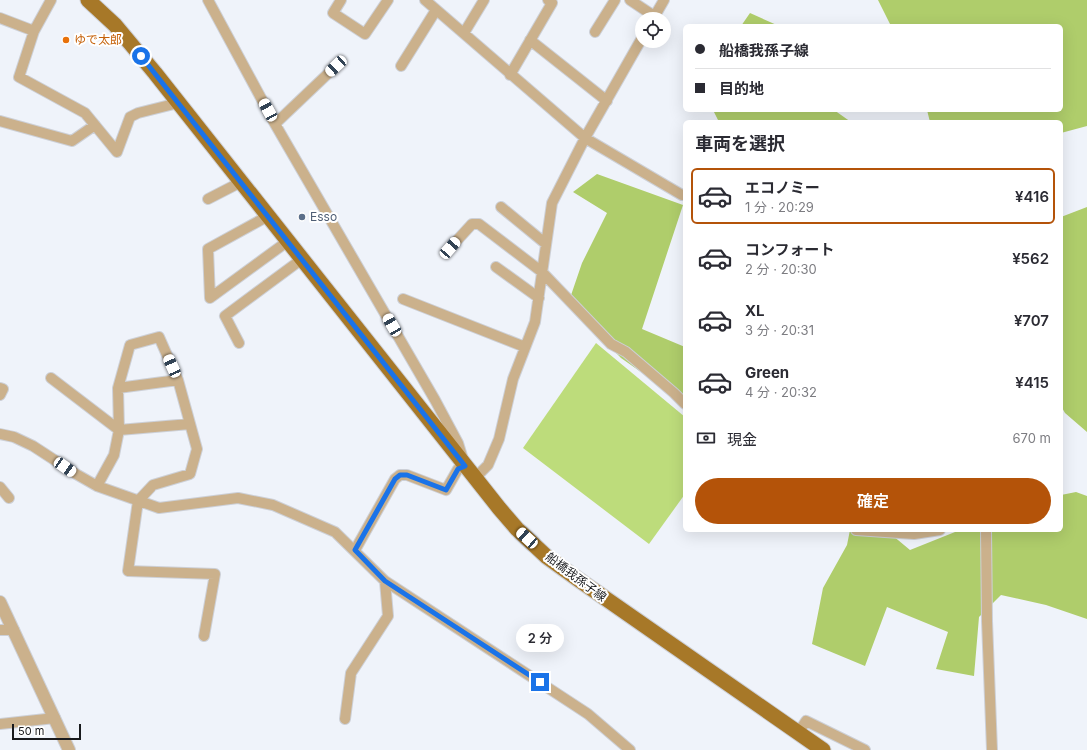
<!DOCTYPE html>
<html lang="ja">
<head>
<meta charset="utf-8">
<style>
  :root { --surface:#fff; --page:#f7f7f7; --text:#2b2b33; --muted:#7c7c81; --line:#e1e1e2; --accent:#b45309 }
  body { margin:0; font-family:Inter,"Noto Sans JP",sans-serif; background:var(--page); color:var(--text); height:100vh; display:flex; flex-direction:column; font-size:15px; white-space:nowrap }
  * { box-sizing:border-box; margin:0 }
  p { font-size:13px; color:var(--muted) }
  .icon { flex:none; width:22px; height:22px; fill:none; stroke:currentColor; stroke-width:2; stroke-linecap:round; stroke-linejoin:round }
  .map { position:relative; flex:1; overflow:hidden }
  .sheet { position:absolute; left:683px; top:120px; width:380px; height:412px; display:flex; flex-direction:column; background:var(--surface); border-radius:6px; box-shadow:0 4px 16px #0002 }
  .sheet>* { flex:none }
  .hud { position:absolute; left:683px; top:24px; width:380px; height:88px; border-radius:6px; box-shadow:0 4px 16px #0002; display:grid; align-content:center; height:88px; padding:0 12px; background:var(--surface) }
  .controls { position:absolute; left:635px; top:12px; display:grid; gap:8px }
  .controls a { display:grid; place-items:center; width:36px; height:36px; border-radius:50%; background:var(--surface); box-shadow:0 4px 16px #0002; font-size:20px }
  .scale { position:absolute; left:12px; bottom:10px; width:69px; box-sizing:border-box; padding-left:4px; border:2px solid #191a1d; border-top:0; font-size:11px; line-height:14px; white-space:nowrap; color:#191a1d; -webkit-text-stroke:3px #fff; paint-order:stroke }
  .end { position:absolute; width:18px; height:18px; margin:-9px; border:5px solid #1a73e8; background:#fff; box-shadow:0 0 0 2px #fff }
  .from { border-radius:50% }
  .bubble { position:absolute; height:28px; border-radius:14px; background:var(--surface); box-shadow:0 4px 16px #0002; font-size:13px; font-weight:600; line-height:28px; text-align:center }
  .car { position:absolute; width:12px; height:24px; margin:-12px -6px; border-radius:5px; box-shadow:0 0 3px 1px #0007; background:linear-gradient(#fff 24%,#345 0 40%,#fff 0 76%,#345 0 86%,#fff 0) }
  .hud b { display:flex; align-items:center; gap:14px; height:38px; font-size:15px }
  .hud b+b { border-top:1px solid var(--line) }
  .hud i { width:10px; height:10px; background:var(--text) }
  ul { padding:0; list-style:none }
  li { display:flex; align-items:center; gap:12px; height:56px; margin:0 8px 6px; padding:0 4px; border:2px solid transparent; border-radius:6px }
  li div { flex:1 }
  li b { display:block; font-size:15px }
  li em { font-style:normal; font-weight:600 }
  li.current { border-color:var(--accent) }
  li>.icon { width:36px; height:36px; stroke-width:1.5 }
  h2 { padding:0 12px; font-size:18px; line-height:48px }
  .pay { display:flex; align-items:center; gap:10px; height:44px; padding:0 12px; font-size:15px }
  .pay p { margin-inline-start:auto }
  .action { display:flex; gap:8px; margin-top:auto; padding:8px 12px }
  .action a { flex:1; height:46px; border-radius:24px; background:var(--accent); color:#fff; font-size:16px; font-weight:600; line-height:46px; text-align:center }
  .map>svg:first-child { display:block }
</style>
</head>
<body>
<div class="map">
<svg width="1087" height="750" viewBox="0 0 1087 750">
  <rect width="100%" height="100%" fill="#eff3fa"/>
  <!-- green -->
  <path fill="#bddc7b" d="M596 343 685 417V494L649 544 523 448Z"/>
  <!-- forest -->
  <path fill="#afcd6b" d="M878 0H1087V126L1061 133V122H930L927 110H1061V26H891Z
    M750 13 779 26H741Z
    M713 110H834L851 122H719Z
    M597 174 683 205 642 329 685 347V403L621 358 568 304 582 263 607 213 573 192Z
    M1087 207V432L1065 413 1061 406V217Z
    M1076 492 1087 496V619L1046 605 1001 595 979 617 974 676 936 669 948 632 887 607 865 666 812 644 823 588 847 545 850 530H886L910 550 960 530H1061V495Z"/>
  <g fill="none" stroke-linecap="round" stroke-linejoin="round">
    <defs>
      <path id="minor" d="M51 0 34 31 19 77 85 113 117 152 130 117 138 113 178 103
        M208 0 275 124 435 400 458 443 465 466 458 469 446 490 407 475H400L395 479 355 550
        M341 0 333 13 365 34 388 0
        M425 0 585 138 682 195
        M630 0 654 16
        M0 18 34 31
        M653 19 664 0
        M595 32 615 0
        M464 33 484 0
        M530 40 607 101
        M401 66 436 10
        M510 75 552 3 548 0
        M0 121 72 141 95 125
        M275 124 336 66
        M208 199 241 182
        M501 207 546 244
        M268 216 208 249 210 298 288 241
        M450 248 472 224H479L542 272 611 344 626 352 674 393 685 404
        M496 267 539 298
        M403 299 525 347
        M239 343 225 316 302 259
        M51 378 119 430 190 424
        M0 388 3 389 0 395
        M118 388 178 380
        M0 434 14 437 33 446 76 474 97 486 159 508 238 498 273 505 335 532 385 581 588 714 630 750
        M475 478 488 465 499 439 513 379 535 322 552 203 585 138 642 38
        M97 486 114 455 119 430 118 388 130 345 159 337 178 380 197 449 190 474 153 485 138 501 128 571 215 574 204 636
        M0 487 9 498
        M856 530 914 534 940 530
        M986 530 987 621 992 750
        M0 630H14
        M345 719 351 673 388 616 385 581
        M0 724 55 718
        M798 733 806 721 865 750"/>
      <path id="tertiary" d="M0 602 69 750"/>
      <path id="primary" d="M88 0 115 25 155 73 499 508 517 529 547 557 579 580 823 750"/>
    </defs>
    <!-- minor casing -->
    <use href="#minor" stroke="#cdd0d7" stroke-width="12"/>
    <!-- tertiary casing -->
    <use href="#tertiary" stroke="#cdd0d7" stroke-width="14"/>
    <!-- primary casing -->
    <use href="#primary" stroke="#cdd0d7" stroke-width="17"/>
    <!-- minor -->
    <use href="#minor" stroke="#cbb18c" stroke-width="10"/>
    <!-- tertiary -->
    <use href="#tertiary" stroke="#cbb18c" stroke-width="12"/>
    <!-- primary -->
    <use href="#primary" stroke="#a77828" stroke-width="15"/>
  </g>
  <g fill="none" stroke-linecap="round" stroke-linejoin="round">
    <!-- route -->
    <path stroke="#1a73e8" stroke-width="5" d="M141 56 465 466 458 469 446 490 407 475H400L395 479 355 550 385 581 540 682"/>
  </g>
  <!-- markers -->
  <circle fill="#e8710a" stroke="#fff" stroke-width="1.5" cx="66" cy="40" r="4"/>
  <circle fill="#5c6f8a" stroke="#fff" stroke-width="1.5" cx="302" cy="217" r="4"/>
  <g text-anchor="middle" stroke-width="4" stroke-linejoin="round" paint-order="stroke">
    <!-- food labels -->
    <g font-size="12" fill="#c56008" stroke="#fff" text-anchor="start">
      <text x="74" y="44">ゆで太郎</text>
    </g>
    <!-- service labels -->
    <g font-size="12" fill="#4e5e75" stroke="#fff" text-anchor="start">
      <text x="310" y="221">Esso</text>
    </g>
    <!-- street labels -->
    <g font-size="12" fill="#191a1d" stroke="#fff">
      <text transform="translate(576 577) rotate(37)" y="4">船橋我孫子線</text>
    </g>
  </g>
</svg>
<div class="controls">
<a><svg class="icon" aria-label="locate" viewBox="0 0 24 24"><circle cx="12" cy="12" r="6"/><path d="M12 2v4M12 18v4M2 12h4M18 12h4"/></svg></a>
</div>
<div class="scale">50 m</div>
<i class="end from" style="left:141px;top:56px"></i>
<i class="end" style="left:540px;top:682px"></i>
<div class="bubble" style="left:516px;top:624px;width:48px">2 分</div>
<i class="car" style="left:336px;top:66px;rotate:227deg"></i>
<i class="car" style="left:268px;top:110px;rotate:331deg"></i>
<i class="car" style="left:450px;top:248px;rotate:41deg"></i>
<i class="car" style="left:392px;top:325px;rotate:330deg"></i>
<i class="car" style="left:172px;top:366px;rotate:336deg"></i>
<i class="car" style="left:65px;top:467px;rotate:124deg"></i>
<i class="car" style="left:527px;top:538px;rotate:312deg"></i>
<div class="hud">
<b><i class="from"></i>船橋我孫子線</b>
<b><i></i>目的地</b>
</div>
<section class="sheet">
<h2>車両を選択</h2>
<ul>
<li class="current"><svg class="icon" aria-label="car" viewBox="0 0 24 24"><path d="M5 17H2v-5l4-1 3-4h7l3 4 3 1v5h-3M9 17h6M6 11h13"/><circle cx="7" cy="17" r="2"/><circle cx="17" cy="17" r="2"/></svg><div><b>エコノミー</b><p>1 分 · 20:29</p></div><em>¥416</em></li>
<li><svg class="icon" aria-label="car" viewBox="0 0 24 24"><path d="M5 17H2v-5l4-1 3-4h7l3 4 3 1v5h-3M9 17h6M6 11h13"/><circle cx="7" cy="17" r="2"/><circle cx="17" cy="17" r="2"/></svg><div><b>コンフォート</b><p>2 分 · 20:30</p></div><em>¥562</em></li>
<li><svg class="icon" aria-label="car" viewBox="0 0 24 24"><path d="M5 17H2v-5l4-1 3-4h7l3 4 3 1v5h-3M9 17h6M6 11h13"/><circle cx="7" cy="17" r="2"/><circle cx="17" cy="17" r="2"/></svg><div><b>XL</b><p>3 分 · 20:31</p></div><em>¥707</em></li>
<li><svg class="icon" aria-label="car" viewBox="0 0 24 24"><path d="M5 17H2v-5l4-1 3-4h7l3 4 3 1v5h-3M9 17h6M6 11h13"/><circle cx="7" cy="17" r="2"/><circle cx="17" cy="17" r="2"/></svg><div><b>Green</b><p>4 分 · 20:32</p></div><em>¥415</em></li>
</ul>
<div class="pay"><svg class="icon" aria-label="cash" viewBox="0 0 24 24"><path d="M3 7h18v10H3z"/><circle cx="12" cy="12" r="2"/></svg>現金<p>670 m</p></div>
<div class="action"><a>確定</a></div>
</section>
</div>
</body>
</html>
